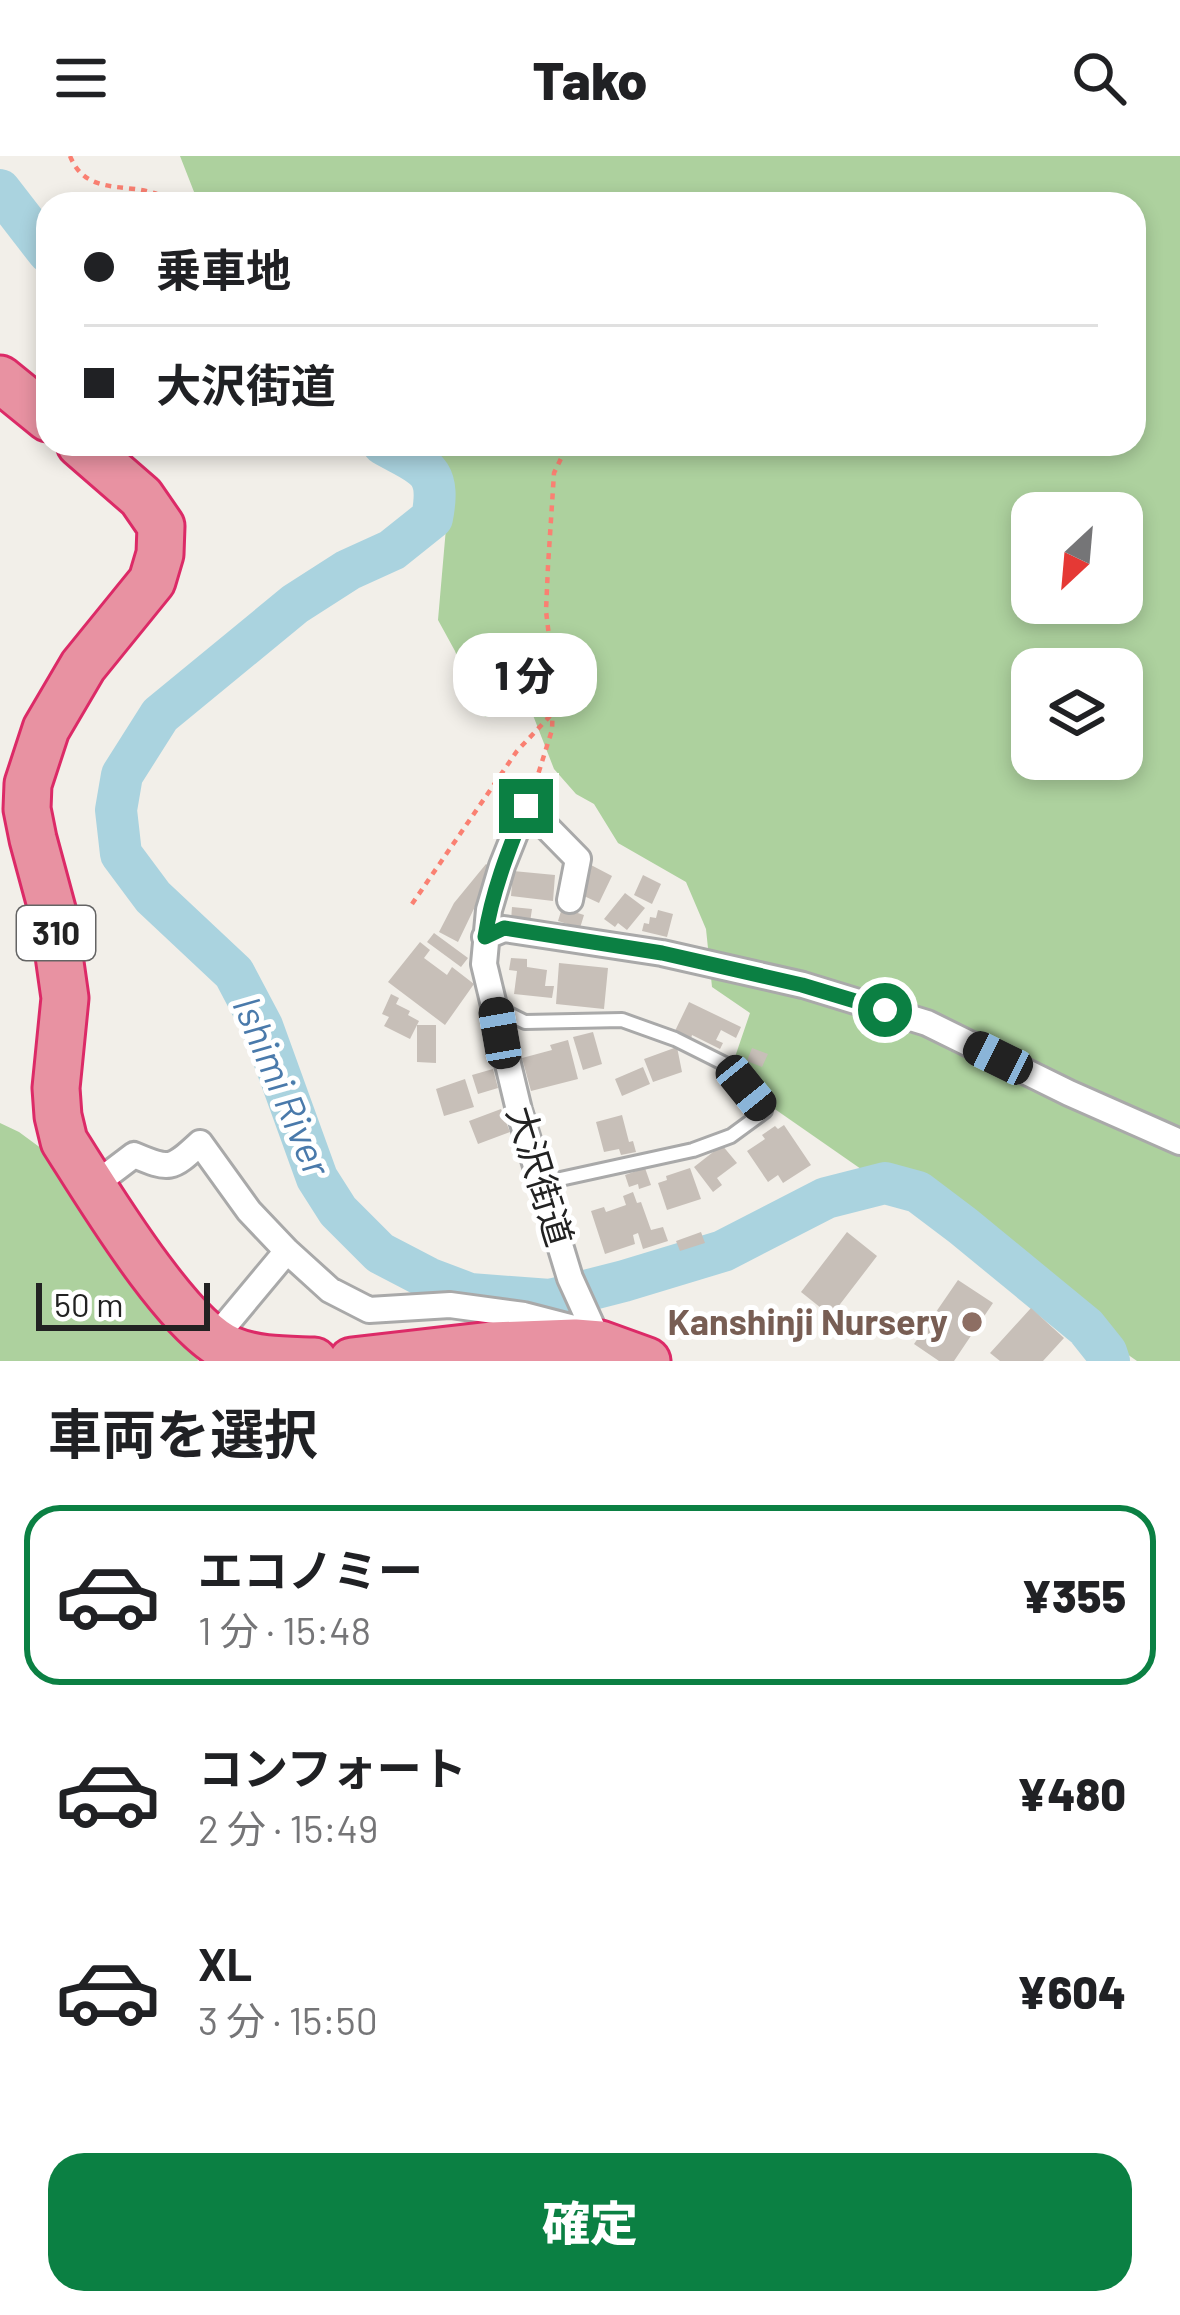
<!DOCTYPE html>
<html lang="ja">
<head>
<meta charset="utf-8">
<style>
  :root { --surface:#fff; --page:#f6f6f6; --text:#202124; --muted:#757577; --line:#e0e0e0; --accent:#0b8043 }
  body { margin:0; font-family:Barlow,"Noto Sans JP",sans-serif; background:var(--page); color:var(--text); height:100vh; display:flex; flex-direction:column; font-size:45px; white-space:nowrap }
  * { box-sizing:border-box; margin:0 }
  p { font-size:39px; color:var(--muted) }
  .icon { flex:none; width:66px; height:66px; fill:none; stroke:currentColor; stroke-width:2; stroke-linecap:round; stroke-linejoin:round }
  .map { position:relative; height:1205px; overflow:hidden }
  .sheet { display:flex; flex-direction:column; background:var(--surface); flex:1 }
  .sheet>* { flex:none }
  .hud { position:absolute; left:36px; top:36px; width:1110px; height:264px; border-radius:36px; box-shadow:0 6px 18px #0003; display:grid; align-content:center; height:264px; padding:0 48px; background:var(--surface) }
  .needle { width:78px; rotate:206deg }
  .controls { position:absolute; left:1011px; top:336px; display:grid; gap:24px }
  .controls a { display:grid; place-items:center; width:132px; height:132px; border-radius:24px; background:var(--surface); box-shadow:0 6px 18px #0003; font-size:60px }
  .scale { position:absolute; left:36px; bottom:30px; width:174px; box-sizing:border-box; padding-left:12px; border:6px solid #222; border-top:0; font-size:33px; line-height:42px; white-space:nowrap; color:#222; -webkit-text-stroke:9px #fff; paint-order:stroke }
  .end { position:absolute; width:54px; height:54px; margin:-27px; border:15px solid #0b8043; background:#fff; box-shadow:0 0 0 6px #fff }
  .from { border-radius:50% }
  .bubble { position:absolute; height:84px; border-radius:36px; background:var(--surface); box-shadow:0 6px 18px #0003; font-size:39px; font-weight:800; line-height:84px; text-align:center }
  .car { position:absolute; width:36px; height:72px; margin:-36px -18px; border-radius:15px; box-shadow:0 0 9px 3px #0007; background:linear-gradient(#222 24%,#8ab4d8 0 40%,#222 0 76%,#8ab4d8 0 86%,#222 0) }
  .hud b { display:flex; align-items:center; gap:42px; height:114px; font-size:45px }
  .hud b+b { border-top:3px solid var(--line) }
  .hud i { width:30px; height:30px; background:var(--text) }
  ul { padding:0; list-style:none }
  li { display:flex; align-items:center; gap:36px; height:180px; margin:0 24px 18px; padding:0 24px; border:6px solid transparent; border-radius:36px }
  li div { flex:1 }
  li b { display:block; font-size:45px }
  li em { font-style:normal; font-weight:800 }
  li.current { border-color:var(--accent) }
  li>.icon { width:108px; height:108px; stroke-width:1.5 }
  h2 { padding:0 48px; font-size:54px; line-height:144px }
  .action { display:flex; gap:24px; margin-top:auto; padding:24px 48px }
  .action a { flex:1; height:138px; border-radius:36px; background:var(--accent); color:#fff; font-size:48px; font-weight:800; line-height:138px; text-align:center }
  header { display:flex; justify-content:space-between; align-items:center; height:156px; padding:0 48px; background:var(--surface); font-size:54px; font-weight:800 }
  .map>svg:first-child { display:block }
</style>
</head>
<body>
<header><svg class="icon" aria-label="menu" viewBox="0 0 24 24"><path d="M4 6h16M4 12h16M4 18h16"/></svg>Tako<svg class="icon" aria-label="search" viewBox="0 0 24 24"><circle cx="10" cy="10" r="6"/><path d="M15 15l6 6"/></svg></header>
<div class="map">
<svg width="1180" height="1205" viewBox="0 0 1180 1205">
  <rect width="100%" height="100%" fill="#f2efe9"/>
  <!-- forest -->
  <path fill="#add19e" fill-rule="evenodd" d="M180 0H1180V1205H1137L769 949 735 901 750 857 712 831 706 773 686 726 618 687 594 648 576 638 554 613 529 549 485 561 470 536 455 495 438 464 448 349 421 288H1134V48H203L196 41ZM1032 357H1122V447H1032ZM1032 513H1122V603H1032Z
    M0 967 19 976 53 1001 184 1176 198 1205H0Z"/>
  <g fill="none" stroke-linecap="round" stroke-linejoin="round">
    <!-- river -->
    <path stroke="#aad3df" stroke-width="42" d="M0 34 48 96
      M383 288C423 311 442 311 432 362L392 394 348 414 295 448 160 559 122 619 116 654 121 698 153 741 234 817 262 870 317 1022 338 1055 380 1097 428 1122 470 1138 550 1144 624 1125 723 1095 826 1042 885 1027 918 1036 963 1070 1086 1171 1106 1196 1109 1205"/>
  </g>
  <!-- building -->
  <path fill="#c7bfb8" d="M486 708 493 713 458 786 439 776 454 747Z
    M591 709 612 720 599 747 584 740 587 734 580 730Z
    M513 715 555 719 553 745 511 740Z
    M643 719 661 728 652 748 634 739Z
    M625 737 645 752 627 774 618 767 615 771 604 763Z
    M512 751 532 753 530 766 511 764Z
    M562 752 584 759 580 772 558 765Z
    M658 754 673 758 667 781 642 775 644 767 649 768 650 761 656 762Z
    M434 777 468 802 461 811 427 786Z
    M420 786 430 794 424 802 447 819 452 811 474 828 445 869 388 826Z
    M511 802 527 803V811L547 814 545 830H554L552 842 514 838 517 815 509 814Z
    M559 807 608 812 604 853 556 848Z
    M391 838 399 842 396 848 410 855 408 859 419 865 410 883 384 870 389 861 382 858Z
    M689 846 741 871 736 882 721 874 716 884 723 887 720 893 692 879 691 883 675 875Z
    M417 869H436V907L417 906Z
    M593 876 602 908 583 914 573 881Z
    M568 884 578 923 531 935 522 902 552 894 550 889Z
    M677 891 682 916 653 926 644 903Z
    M752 892 768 898 762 911 747 905Z
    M643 911 650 928 622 940 615 923Z
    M493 913 498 932 478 938 472 919Z
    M465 923 474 951 444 960 436 933Z
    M501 953 510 976 478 988 469 965Z
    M622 959 629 986 633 985 636 996 621 999 619 993 604 996 596 966Z
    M784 969 811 1009 783 1027 778 1019 768 1026 747 995 765 983 762 979 775 970 778 973Z
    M722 989 737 1007 717 1022 722 1029 713 1036 694 1011Z
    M645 1012 651 1029 639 1033 638 1028 629 1031 625 1019Z
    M690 1012 701 1043 667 1054 658 1027 667 1024 666 1020Z
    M633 1036 637 1047 641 1046 651 1074 663 1071 668 1085 643 1093 638 1077 633 1079 635 1088 605 1098 591 1055 604 1051 606 1056 626 1049 623 1040Z
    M701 1076 705 1087 680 1095 676 1085Z
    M847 1076 877 1100 831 1160 801 1136Z
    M958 1124 993 1147 954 1205H939L914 1188Z
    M1031 1152 1064 1182 1043 1205H1000L990 1197Z"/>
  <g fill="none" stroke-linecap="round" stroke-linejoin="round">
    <defs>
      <path id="lane" d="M495 851 525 866 622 864 675 883 727 909 765 955 731 980 693 994 542 1027"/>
      <path id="street" d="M570 744 578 703 526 650 502 710 489 754 484 808 519 954 570 1122 600 1188
        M485 781 504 773 662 797 803 829 927 867 1069 937 1180 986
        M93 1030 134 999C170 1014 171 1014 200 987L249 1055 287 1095 330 1134 369 1154 450 1149 524 1159 578 1173
        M212 1185 287 1095"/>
      <path id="highway" d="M0 223 48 262
        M80 288 141 341 161 370 160 398 152 425 83 510 46 573 28 628 27 653 33 683 53 757 65 842 56 932 58 960 64 985C96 1035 179 1174 231 1194 258 1205 286 1204 314 1205
        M352 1205 491 1189 575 1186 600 1188 647 1205"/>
    </defs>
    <!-- lane casing -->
    <use href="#lane" stroke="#a9a9a9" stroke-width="18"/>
    <!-- street casing -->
    <use href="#street" stroke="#a9a9a9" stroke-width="30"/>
    <!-- highway casing -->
    <use href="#highway" stroke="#dc2a67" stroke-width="51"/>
    <!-- path -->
    <path stroke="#fa8072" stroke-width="4.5" stroke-dasharray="6 6" stroke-linecap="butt" d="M70 0C82 30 107 30 135 33 152 35 168 42 183 48
      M535 628 552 574 554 522 546 455 548 410 554 317 568 288
      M412 748 517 595 550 560"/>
    <!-- lane -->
    <use href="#lane" stroke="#fff" stroke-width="12"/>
    <!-- street -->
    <use href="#street" stroke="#fff" stroke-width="24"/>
    <!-- highway -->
    <use href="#highway" stroke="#e892a2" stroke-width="45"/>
  </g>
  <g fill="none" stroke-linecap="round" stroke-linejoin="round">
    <!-- route -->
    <path stroke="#0b8043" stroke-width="15" d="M526 650C509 693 492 735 485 781L504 772 662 797 802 829 885 854"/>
  </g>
  <!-- markers -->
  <circle fill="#8d6e63" stroke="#fff" stroke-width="4.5" cx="972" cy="1166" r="12"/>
  <g text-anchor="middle" stroke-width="10" stroke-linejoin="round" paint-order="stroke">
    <!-- shield labels -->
    <rect fill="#fff" stroke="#646464" stroke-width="3" x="17" y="750" width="78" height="54" rx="9"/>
    <g font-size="33" font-weight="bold" fill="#222">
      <text x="56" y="789">310</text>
    </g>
    <!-- street labels -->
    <g font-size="36" fill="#222" stroke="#fff">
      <text transform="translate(540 1020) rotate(73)" y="13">大沢街道</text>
    </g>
    <!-- education labels -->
    <g font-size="36" font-weight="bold" fill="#785e54" stroke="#fff" text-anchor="end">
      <text x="948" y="1179">Kanshinji Nursery</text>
    </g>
    <!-- water labels -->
    <g font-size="39" font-style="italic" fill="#4a7aab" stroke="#fff">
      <text transform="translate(282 930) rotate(67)" y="14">Ishimi River</text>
    </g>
  </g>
</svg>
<div class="controls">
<a><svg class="needle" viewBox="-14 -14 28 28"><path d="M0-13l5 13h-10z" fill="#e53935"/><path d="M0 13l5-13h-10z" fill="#757577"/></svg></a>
<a><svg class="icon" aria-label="layers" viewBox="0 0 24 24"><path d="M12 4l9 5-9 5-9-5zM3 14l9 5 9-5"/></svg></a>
</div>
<div class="scale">50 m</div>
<i class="end from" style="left:885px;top:854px"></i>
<i class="end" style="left:526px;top:650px"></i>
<div class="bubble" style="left:453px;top:477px;width:144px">1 分</div>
<i class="car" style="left:500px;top:877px;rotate:350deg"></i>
<i class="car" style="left:998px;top:902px;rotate:296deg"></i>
<i class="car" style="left:746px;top:932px;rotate:141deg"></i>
<div class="hud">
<b><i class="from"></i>乗車地</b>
<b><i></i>大沢街道</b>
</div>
</div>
<section class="sheet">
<h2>車両を選択</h2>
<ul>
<li class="current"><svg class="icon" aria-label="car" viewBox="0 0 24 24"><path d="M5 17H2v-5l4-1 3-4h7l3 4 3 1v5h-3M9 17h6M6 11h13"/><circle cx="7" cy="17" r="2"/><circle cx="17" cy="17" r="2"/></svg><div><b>エコノミー</b><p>1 分 · 15:48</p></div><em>¥355</em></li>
<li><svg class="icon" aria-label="car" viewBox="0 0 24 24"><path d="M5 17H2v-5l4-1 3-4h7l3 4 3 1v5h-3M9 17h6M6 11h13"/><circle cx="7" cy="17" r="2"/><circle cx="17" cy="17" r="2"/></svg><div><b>コンフォート</b><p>2 分 · 15:49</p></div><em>¥480</em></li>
<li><svg class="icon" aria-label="car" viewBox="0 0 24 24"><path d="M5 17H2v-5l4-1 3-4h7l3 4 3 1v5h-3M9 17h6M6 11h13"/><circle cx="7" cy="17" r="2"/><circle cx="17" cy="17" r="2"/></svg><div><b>XL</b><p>3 分 · 15:50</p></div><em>¥604</em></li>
</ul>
<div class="action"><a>確定</a></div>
</section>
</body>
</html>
